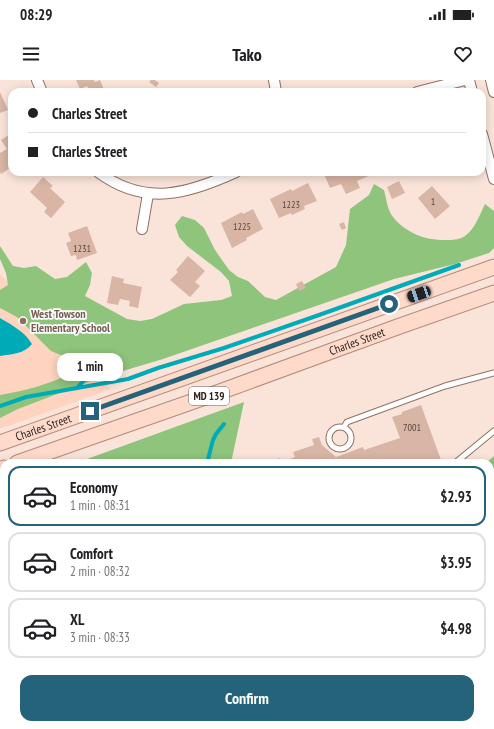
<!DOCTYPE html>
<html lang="en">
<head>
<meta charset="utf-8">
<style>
  :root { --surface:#fff; --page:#f6f6f6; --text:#202124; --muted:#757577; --line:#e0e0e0; --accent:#246379 }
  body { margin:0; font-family:"PT Sans Narrow",sans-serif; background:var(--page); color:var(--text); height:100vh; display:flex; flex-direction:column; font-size:15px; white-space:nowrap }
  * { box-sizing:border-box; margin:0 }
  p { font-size:13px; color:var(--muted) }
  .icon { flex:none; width:22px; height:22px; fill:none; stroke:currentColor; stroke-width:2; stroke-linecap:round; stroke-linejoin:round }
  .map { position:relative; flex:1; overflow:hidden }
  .details { position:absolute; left:0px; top:379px; width:494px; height:270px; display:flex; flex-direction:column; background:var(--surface); border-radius:12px 12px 0 0; box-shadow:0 2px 10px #0003 }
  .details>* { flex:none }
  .hud { position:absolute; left:8px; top:8px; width:478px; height:88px; border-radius:12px; box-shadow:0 2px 10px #0003; display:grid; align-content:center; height:88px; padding:0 20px; background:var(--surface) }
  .end { position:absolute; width:18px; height:18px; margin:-9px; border:5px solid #246379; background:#fff; box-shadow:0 0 0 2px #fff }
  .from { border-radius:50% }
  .bubble { position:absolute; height:28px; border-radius:12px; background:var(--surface); box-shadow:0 2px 10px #0003; font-size:13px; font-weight:700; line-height:28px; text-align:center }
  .car { position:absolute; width:12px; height:24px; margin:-12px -6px; border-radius:5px; box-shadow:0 0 3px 1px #0007; background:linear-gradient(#222 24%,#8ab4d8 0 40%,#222 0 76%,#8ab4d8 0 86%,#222 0) }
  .hud b { display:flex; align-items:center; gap:14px; height:38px; font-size:15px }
  .hud b+b { border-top:1px solid var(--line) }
  .hud i { width:10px; height:10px; background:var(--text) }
  ul { padding:7px 0 0; list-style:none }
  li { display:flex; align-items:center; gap:12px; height:60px; margin:0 8px 6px; padding:0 12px; border:2px solid var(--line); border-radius:12px }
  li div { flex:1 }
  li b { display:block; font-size:15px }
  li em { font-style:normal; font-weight:700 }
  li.current { border-color:var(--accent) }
  li>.icon { width:36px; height:36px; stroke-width:1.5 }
  .action { display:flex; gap:8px; margin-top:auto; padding:8px 20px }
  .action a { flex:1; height:46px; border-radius:12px; background:var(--accent); color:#fff; font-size:16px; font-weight:700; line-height:46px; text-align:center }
  .status { display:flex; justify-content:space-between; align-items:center; height:28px; padding:0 20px; background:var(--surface); direction:ltr }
  .status svg { height:11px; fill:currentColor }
  header { display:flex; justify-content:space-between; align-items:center; height:52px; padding:0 20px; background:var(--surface); font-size:18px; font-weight:700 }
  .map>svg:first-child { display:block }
</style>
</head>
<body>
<div class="status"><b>08:29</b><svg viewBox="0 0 49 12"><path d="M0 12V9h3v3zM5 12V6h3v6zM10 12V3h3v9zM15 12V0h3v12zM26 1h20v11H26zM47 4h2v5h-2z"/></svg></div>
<header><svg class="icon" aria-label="menu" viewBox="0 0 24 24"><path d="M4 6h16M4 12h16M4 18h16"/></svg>Tako<svg class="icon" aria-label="heart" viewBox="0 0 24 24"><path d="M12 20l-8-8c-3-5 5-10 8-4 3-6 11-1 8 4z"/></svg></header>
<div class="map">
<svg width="494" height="649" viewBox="0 0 494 649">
  <rect width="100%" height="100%" fill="#fae4da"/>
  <!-- built -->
  <path fill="#fed3bf" d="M0 194 111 309 0 349Z"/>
  <!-- forest -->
  <path fill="#8ec47b" d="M374 104 384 110C386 117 387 127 391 134 396 143 408 151 417 155 428 160 456 163 465 156 475 149 480 134 485 124L494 131V168L489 173 455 184 394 199 163 279 96 299 18 329 0 338V315C24 311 50 304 72 293L75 281 51 271 17 237 0 228V210L8 205 6 193 0 179V166L13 186 24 188 36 186 55 199 67 197 86 182 92 193 90 205 85 216 127 239 140 241 152 239 184 224 221 220 232 216 229 201 221 192 187 166 179 157 175 145 182 136 195 140 204 148 215 170 229 190 238 197 248 201 265 217 276 220 336 187 346 165 350 129 369 115Z
    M244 322 231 383H76Z
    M494 376V619L490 623V383H486Z
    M4 410V544L0 542V412Z
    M0 589 4 591V645H78L81 649H0Z
    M119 645H190L191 649H121Z
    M286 645H361L363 649H290Z"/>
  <!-- water -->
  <path fill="#00abb8" d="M0 238C12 245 25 252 32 264 24 274 12 274 0 276Z"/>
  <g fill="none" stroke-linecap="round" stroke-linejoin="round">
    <!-- stream -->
    <path stroke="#00abb8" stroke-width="4" d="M77 308 88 296
      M0 326 26 317 128 299 158 288 224 268 319 235 459 185
      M207 383 213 360 216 354 224 344
      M490 476 494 473
      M0 489 4 490
      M0 622 4 625
      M22 645 26 649"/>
  </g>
  <!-- building -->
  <path fill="#d8b5a5" d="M76 0H94L95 2 100 0 105 12H90L87 6 80 9Z
    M151 0H155L159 3 156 7 149 2Z
    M0 12 8 30 0 33Z
    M12 53V87L1 94 0 92V73L7 69 1 60Z
    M330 92H370L371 95 357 101 360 108 346 114 341 104 330 108 324 94Z
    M43 97 53 106 50 108 65 122 51 138 44 132 47 128 30 112Z
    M399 101 405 113 392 119 387 107Z
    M308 103 317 121 304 126 305 129 292 135 291 133 279 138 270 119 291 109 292 111Z
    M432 106 450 126 435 139 418 118Z
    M253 129 263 149 246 158 247 160 232 168 221 143 242 132 243 134Z
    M344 142 346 148 342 150 339 144Z
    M87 146 97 173 77 180 76 175 71 176 66 163 71 161 68 153Z
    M188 176 205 191 195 202 200 206 190 217 170 200 178 192 176 190Z
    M112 196 124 199 123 203 142 207 138 228 129 226 130 221 120 219 118 225 107 223Z
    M302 201 306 208 299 211 296 204Z
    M421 325 441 380 434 383H266L280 378 281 382 295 377 293 372 314 365 312 359 319 357 322 365 336 377 363 367 364 370 400 358 392 337 402 334V332Z
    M194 645H215L214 648 217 649H192Z
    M365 645H411V649H365Z"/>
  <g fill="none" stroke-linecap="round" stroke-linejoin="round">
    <defs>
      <path id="lane" d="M329 358a11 11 0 1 1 22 0a11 11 0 1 1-22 0Z
        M344 347 347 342 445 306 494 293
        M455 383 494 351
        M419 645 420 649"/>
      <path id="street" d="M37 0 42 12
        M274 0 276 12
        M469 0 472 12
        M491 0 494 12
        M417 12 465 0
        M482 54 494 99
        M98 92C145 127 188 114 236 92
        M142 149 148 114
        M0 566 4 568
        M97 645 100 649"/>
      <g id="primary">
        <path id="s1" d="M0 363 494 187"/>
        <path id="s2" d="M17 383 214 314 400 246 494 213"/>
        <path d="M0 390 4 388"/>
      </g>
    </defs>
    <!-- lane casing -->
    <use href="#lane" stroke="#917163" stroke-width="7"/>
    <!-- street casing -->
    <use href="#street" stroke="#917163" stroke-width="12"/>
    <!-- primary casing -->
    <use href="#primary" stroke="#b58a78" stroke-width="17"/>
    <!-- lane -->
    <use href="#lane" stroke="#fff" stroke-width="5"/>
    <!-- street -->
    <use href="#street" stroke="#fff" stroke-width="10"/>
    <!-- primary -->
    <use href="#primary" stroke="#fedacb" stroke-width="15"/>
  </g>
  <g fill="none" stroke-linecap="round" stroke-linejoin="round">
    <!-- route -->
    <path stroke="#246379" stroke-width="5" d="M90 331 389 224"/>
  </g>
  <!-- markers -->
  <circle fill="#8d6e63" stroke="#fff" stroke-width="1.5" cx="23" cy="241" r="4"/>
  <g text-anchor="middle" stroke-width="3.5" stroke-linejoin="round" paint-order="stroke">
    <!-- number labels -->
    <g font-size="10" fill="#59473e">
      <text x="433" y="125">1</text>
      <text x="291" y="128">1223</text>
      <text x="242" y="150">1225</text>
      <text x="82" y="172">1231</text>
      <text x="412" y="351">7001</text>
    </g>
    <!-- shield labels -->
    <rect fill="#fff" stroke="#6d6460" stroke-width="1" x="189" y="307" width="40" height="18" rx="3"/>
    <g font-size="11" font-weight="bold" fill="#2f221c">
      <text x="209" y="320">MD 139</text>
    </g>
    <!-- education labels -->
    <g font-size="12" font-weight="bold" fill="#785e54" stroke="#fff" text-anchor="start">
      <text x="31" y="238">West Towson<tspan x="31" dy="14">Elementary School</tspan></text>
    </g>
    <!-- street labels -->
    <g font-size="12" fill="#2f221c" stroke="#fff">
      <text dy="4" stroke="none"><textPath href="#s2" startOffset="361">Charles Street</textPath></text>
      <text dy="4" stroke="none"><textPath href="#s1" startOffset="46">Charles Street</textPath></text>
    </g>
  </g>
</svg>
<i class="end from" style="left:389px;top:224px"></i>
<i class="end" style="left:90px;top:331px"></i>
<div class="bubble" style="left:57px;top:273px;width:66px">1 min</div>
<i class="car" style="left:419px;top:214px;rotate:251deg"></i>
<div class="hud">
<b><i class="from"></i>Charles Street</b>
<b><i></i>Charles Street</b>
</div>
<section class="details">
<ul>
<li class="current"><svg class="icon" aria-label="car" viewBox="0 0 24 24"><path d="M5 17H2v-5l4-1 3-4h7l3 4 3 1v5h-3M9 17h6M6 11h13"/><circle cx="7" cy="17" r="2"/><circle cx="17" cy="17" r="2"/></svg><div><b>Economy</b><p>1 min · 08:31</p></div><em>$2.93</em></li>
<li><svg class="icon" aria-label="car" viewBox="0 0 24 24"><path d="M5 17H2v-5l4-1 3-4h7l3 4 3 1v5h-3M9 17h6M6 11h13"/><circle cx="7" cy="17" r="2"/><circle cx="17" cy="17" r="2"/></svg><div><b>Comfort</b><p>2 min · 08:32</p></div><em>$3.95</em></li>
<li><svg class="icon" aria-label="car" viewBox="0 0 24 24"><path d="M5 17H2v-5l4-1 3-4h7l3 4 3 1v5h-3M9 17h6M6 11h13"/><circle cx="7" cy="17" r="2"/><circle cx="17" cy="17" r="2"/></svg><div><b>XL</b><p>3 min · 08:33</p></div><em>$4.98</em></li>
</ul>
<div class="action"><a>Confirm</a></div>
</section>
</div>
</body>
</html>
